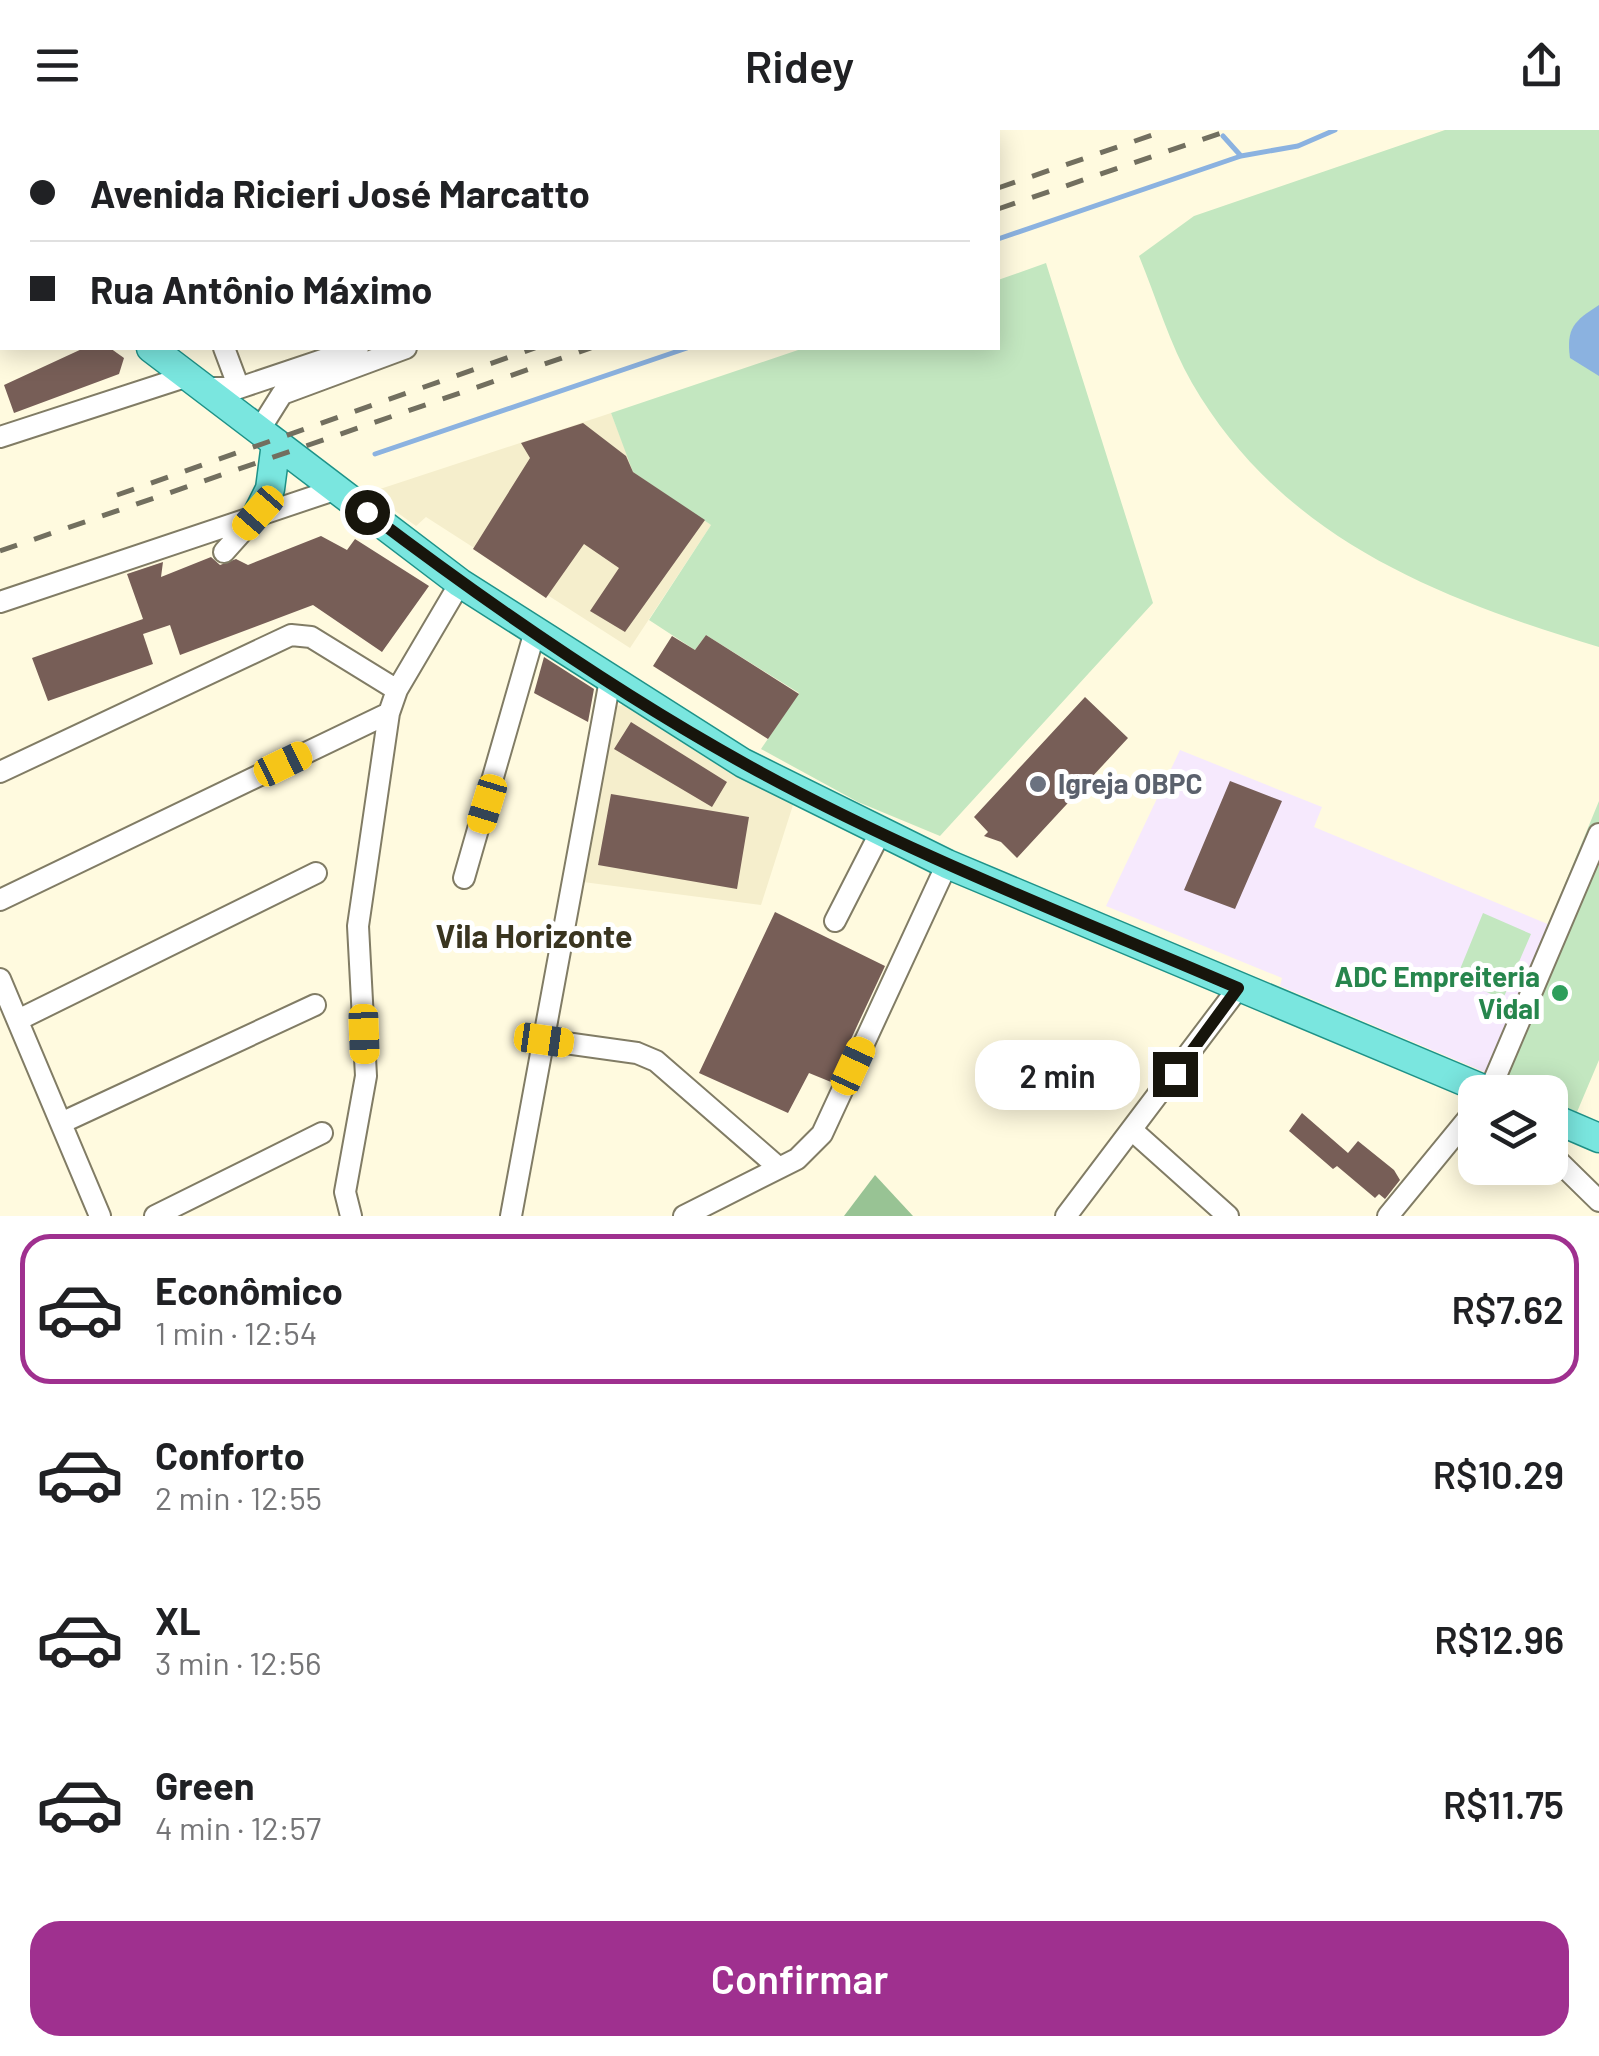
<!DOCTYPE html>
<html lang="pt">
<head>
<meta charset="utf-8">
<style>
  :root { --surface:#fff; --page:#f6f6f6; --text:#202124; --muted:#757577; --line:#e0e0e0; --accent:#9f308f }
  body { margin:0; font-family:Barlow,sans-serif; background:var(--page); color:var(--text); height:100vh; display:flex; flex-direction:column; font-size:38px; white-space:nowrap }
  * { box-sizing:border-box; margin:0 }
  p { font-size:32px; color:var(--muted) }
  .icon { flex:none; width:55px; height:55px; fill:none; stroke:currentColor; stroke-width:2; stroke-linecap:round; stroke-linejoin:round }
  .map { position:relative; height:1086px; overflow:hidden }
  .sheet { display:flex; flex-direction:column; background:var(--surface); flex:1 }
  .sheet>* { flex:none }
  .guide { position:absolute; left:0px; top:0px; width:1000px; height:220px; box-shadow:0 5px 25px #0003; display:grid; align-content:center; height:220px; padding:0 30px; background:var(--surface) }
  .controls { position:absolute; left:1458px; top:945px; display:grid; gap:20px }
  .controls a { display:grid; place-items:center; width:110px; height:110px; border-radius:20px; background:var(--surface); box-shadow:0 5px 25px #0003; font-size:50px }
  .end { position:absolute; width:45px; height:45px; margin:-22px; border:12px solid #17150c; background:#fff; box-shadow:0 0 0 5px #fff }
  .from { border-radius:50% }
  .bubble { position:absolute; height:70px; border-radius:30px; background:var(--surface); box-shadow:0 5px 25px #0003; font-size:32px; font-weight:600; line-height:70px; text-align:center }
  .car { position:absolute; width:30px; height:60px; margin:-30px -15px; border-radius:12px; box-shadow:0 0 8px 2px #0007; background:linear-gradient(#f5c518 24%,#345 0 40%,#f5c518 0 76%,#345 0 86%,#f5c518 0) }
  .guide b { display:flex; align-items:center; gap:35px; height:95px; font-size:38px }
  .guide b+b { border-top:2px solid var(--line) }
  .guide i { width:25px; height:25px; background:var(--text) }
  ul { padding:18px 0 0; list-style:none }
  li { display:flex; align-items:center; gap:30px; height:150px; margin:0 20px 15px; padding:0 10px; border:5px solid transparent; border-radius:30px }
  li div { flex:1 }
  li b { display:block; font-size:38px }
  li em { font-style:normal; font-weight:600 }
  li.selected { border-color:var(--accent) }
  li>.icon { width:90px; height:90px; stroke-width:1.5 }
  .cta { display:flex; gap:20px; margin-top:auto; padding:20px 30px }
  .cta a { flex:1; height:115px; border-radius:30px; background:var(--accent); color:#fff; font-size:40px; font-weight:600; line-height:115px; text-align:center }
  header { display:flex; justify-content:space-between; align-items:center; height:130px; padding:0 30px; background:var(--surface); font-size:45px; font-weight:600 }
  .map>svg:first-child { display:block }
</style>
</head>
<body>
<header><svg class="icon" aria-label="menu" viewBox="0 0 24 24"><path d="M4 6h16M4 12h16M4 18h16"/></svg>Ridey<svg class="icon" aria-label="share" viewBox="0 0 24 24"><path d="M12 15V3M7 8l5-5 5 5M5 13v7h14v-7"/></svg></header>
<div class="map">
<svg width="1599" height="1086" viewBox="0 0 1599 1086">
  <rect width="100%" height="100%" fill="#fffadf"/>
  <!-- built -->
  <path fill="#f5eecc" d="M611 283 634 342 711 395 630 518 426 387 416 396 373 365 377 360Z
    M623 575 793 675 761 775 583 752 615 576Z"/>
  <!-- education -->
  <path fill="#f6e9fd" d="M1180 620 1322 677 1314 697 1550 795 1487 943 1280 856 1282 848 1106 776Z"/>
  <!-- green -->
  <path fill="#c3e7c0" d="M1445 0H1599V517C1437 468 1282 408 1192 253 1170 215 1156 167 1139 126L1194 86Z
    M1046 133 1153 473 940 706 858 672 761 619 799 563 706 505 695 520 649 490 711 395 633 342 611 283 804 218H998V150Z
    M1599 671V930L1577 982 1550 970V962H1533L1487 943Z
    M1483 783 1531 804 1503 869 1456 849Z"/>
  <!-- forest -->
  <path fill="#98c394" d="M875 1045 913 1086H844Z"/>
  <!-- water -->
  <path fill="#8bb2e0" d="M1599 175V246L1570 228C1566 198 1574 191 1599 175Z"/>
  <g fill="none" stroke-linecap="round" stroke-linejoin="round">
    <!-- stream -->
    <path stroke="#8bb2e0" stroke-width="5" d="M1223 6 1241 26
      M998 109 1241 26 1298 16 1335 0
      M375 324 687 218"/>
  </g>
  <!-- building -->
  <path fill="#775e57" d="M84 218H110L124 228 119 244 14 283 4 255Z
    M583 293 626 326 633 342 705 390 625 502 590 481 619 438 584 414 546 468 473 419 530 328 521 313Z
    M321 406 347 420 355 409 429 456 382 522 313 475 180 525 170 495 143 504 153 534 48 571 32 528 143 489 127 444 163 432 161 447 211 427 220 435 236 429 248 435Z
    M706 505 799 564 768 609 653 536 672 506 695 520Z
    M544 527 594 559 588 592 534 563Z
    M1085 567 1128 608 1017 728 1001 712 984 706 988 702 974 687Z
    M631 592 727 652 712 677 614 619Z
    M1230 651 1282 671 1235 779 1184 760Z
    M611 664 749 687 737 759 598 735Z
    M775 782 885 836 831 952 809 943 788 983 699 943Z
    M1302 983 1348 1023 1358 1011 1394 1040 1400 1050 1385 1069 1379 1064 1375 1068 1337 1036 1333 1039 1289 1001Z"/>
  <g fill="none" stroke-linecap="round" stroke-linejoin="round">
    <defs>
      <path id="minor" d="M827 0V2
        M844 0V2
        M158 2 167 0
        M0 14 2 16
        M224 218 239 258
        M206 258H239L358 218
        M260 299 282 264 406 218
        M0 307 188 246
        M224 422 257 385
        M0 472 337 359
        M0 642 291 505 311 507 397 560
        M464 748 535 501
        M0 770 389 583
        M835 791 880 703
        M0 849 100 1086
        M18 890 316 743
        M544 910 637 923 656 931 778 1037
        M1489 962 1599 704
        M61 993 315 875
        M1133 1001 1228 1086
        M1550 1023 1599 1071
        M155 1086 322 1003
        M351 1086 345 1062 366 946 358 796 389 583 397 560 460 453
        M511 1086 610 550
        M684 1086 797 1029 822 1004 947 734
        M1066 1086 1239 857
        M1388 1086 1475 980"/>
      <path id="major" d="M0 97 2 99
        M151 218 460 453 743 633 947 734 1490 962
        M258 383 270 359 276 313
        M1550 987 1599 1008"/>
    </defs>
    <!-- minor casing -->
    <use href="#minor" stroke="#817c65" stroke-width="24"/>
    <!-- major casing -->
    <use href="#major" stroke="#1e9288" stroke-width="31"/>
    <!-- minor -->
    <use href="#minor" stroke="#fff" stroke-width="20"/>
    <!-- major -->
    <use href="#major" stroke="#7ae6df" stroke-width="28"/>
    <!-- rail -->
    <path stroke="#726f5f" stroke-width="5" stroke-dasharray="18 18" stroke-linecap="butt" d="M998 58 1167 0
      M998 79 1230 0
      M117 365 535 218
      M0 421 591 218"/>
  </g>
  <g fill="none" stroke-linecap="round" stroke-linejoin="round">
    <!-- route -->
    <path stroke="#17150c" stroke-width="12" d="M367 382C487 473 615 562 747 635 904 722 1073 787 1238 858L1175 944"/>
  </g>
  <!-- markers -->
  <circle fill="#6b7280" stroke="#fff" stroke-width="4" cx="1038" cy="654" r="10"/>
  <circle fill="#2e9e5b" stroke="#fff" stroke-width="4" cx="1560" cy="863" r="10"/>
  <g text-anchor="middle" stroke-width="10" stroke-linejoin="round" paint-order="stroke">
    <!-- worship labels -->
    <g font-size="28" font-weight="bold" fill="#5b616d" stroke="#fff" text-anchor="start">
      <text x="1058" y="664">Igreja OBPC</text>
    </g>
    <!-- leisure labels -->
    <g font-size="28" font-weight="bold" fill="#27864d" stroke="#fff" text-anchor="end">
      <text x="1540" y="857">ADC Empreiteria<tspan x="1540" dy="32">Vidal</tspan></text>
    </g>
    <!-- quarter labels -->
    <g font-size="32" font-weight="bold" fill="#3a3520" stroke="#fff">
      <text x="534" y="818">Vila Horizonte</text>
    </g>
  </g>
</svg>
<div class="controls">
<a><svg class="icon" aria-label="layers" viewBox="0 0 24 24"><path d="M12 4l9 5-9 5-9-5zM3 14l9 5 9-5"/></svg></a>
</div>
<i class="end from" style="left:367px;top:382px"></i>
<i class="end" style="left:1175px;top:944px"></i>
<div class="bubble" style="left:975px;top:910px;width:165px">2 min</div>
<i class="car" style="left:258px;top:383px;rotate:221deg"></i>
<i class="car" style="left:283px;top:634px;rotate:64deg"></i>
<i class="car" style="left:487px;top:674px;rotate:197deg"></i>
<i class="car" style="left:364px;top:904px;rotate:178deg"></i>
<i class="car" style="left:544px;top:910px;rotate:98deg"></i>
<i class="car" style="left:853px;top:936px;rotate:25deg"></i>
<div class="guide">
<b><i class="from"></i>Avenida Ricieri José Marcatto</b>
<b><i></i>Rua Antônio Máximo</b>
</div>
</div>
<section class="sheet">
<ul>
<li class="selected"><svg class="icon" aria-label="car" viewBox="0 0 24 24"><path d="M5 17H2v-5l4-1 3-4h7l3 4 3 1v5h-3M9 17h6M6 11h13"/><circle cx="7" cy="17" r="2"/><circle cx="17" cy="17" r="2"/></svg><div><b>Econômico</b><p>1 min · 12:54</p></div><em>R$7.62</em></li>
<li><svg class="icon" aria-label="car" viewBox="0 0 24 24"><path d="M5 17H2v-5l4-1 3-4h7l3 4 3 1v5h-3M9 17h6M6 11h13"/><circle cx="7" cy="17" r="2"/><circle cx="17" cy="17" r="2"/></svg><div><b>Conforto</b><p>2 min · 12:55</p></div><em>R$10.29</em></li>
<li><svg class="icon" aria-label="car" viewBox="0 0 24 24"><path d="M5 17H2v-5l4-1 3-4h7l3 4 3 1v5h-3M9 17h6M6 11h13"/><circle cx="7" cy="17" r="2"/><circle cx="17" cy="17" r="2"/></svg><div><b>XL</b><p>3 min · 12:56</p></div><em>R$12.96</em></li>
<li><svg class="icon" aria-label="car" viewBox="0 0 24 24"><path d="M5 17H2v-5l4-1 3-4h7l3 4 3 1v5h-3M9 17h6M6 11h13"/><circle cx="7" cy="17" r="2"/><circle cx="17" cy="17" r="2"/></svg><div><b>Green</b><p>4 min · 12:57</p></div><em>R$11.75</em></li>
</ul>
<div class="cta"><a>Confirmar</a></div>
</section>
</body>
</html>
